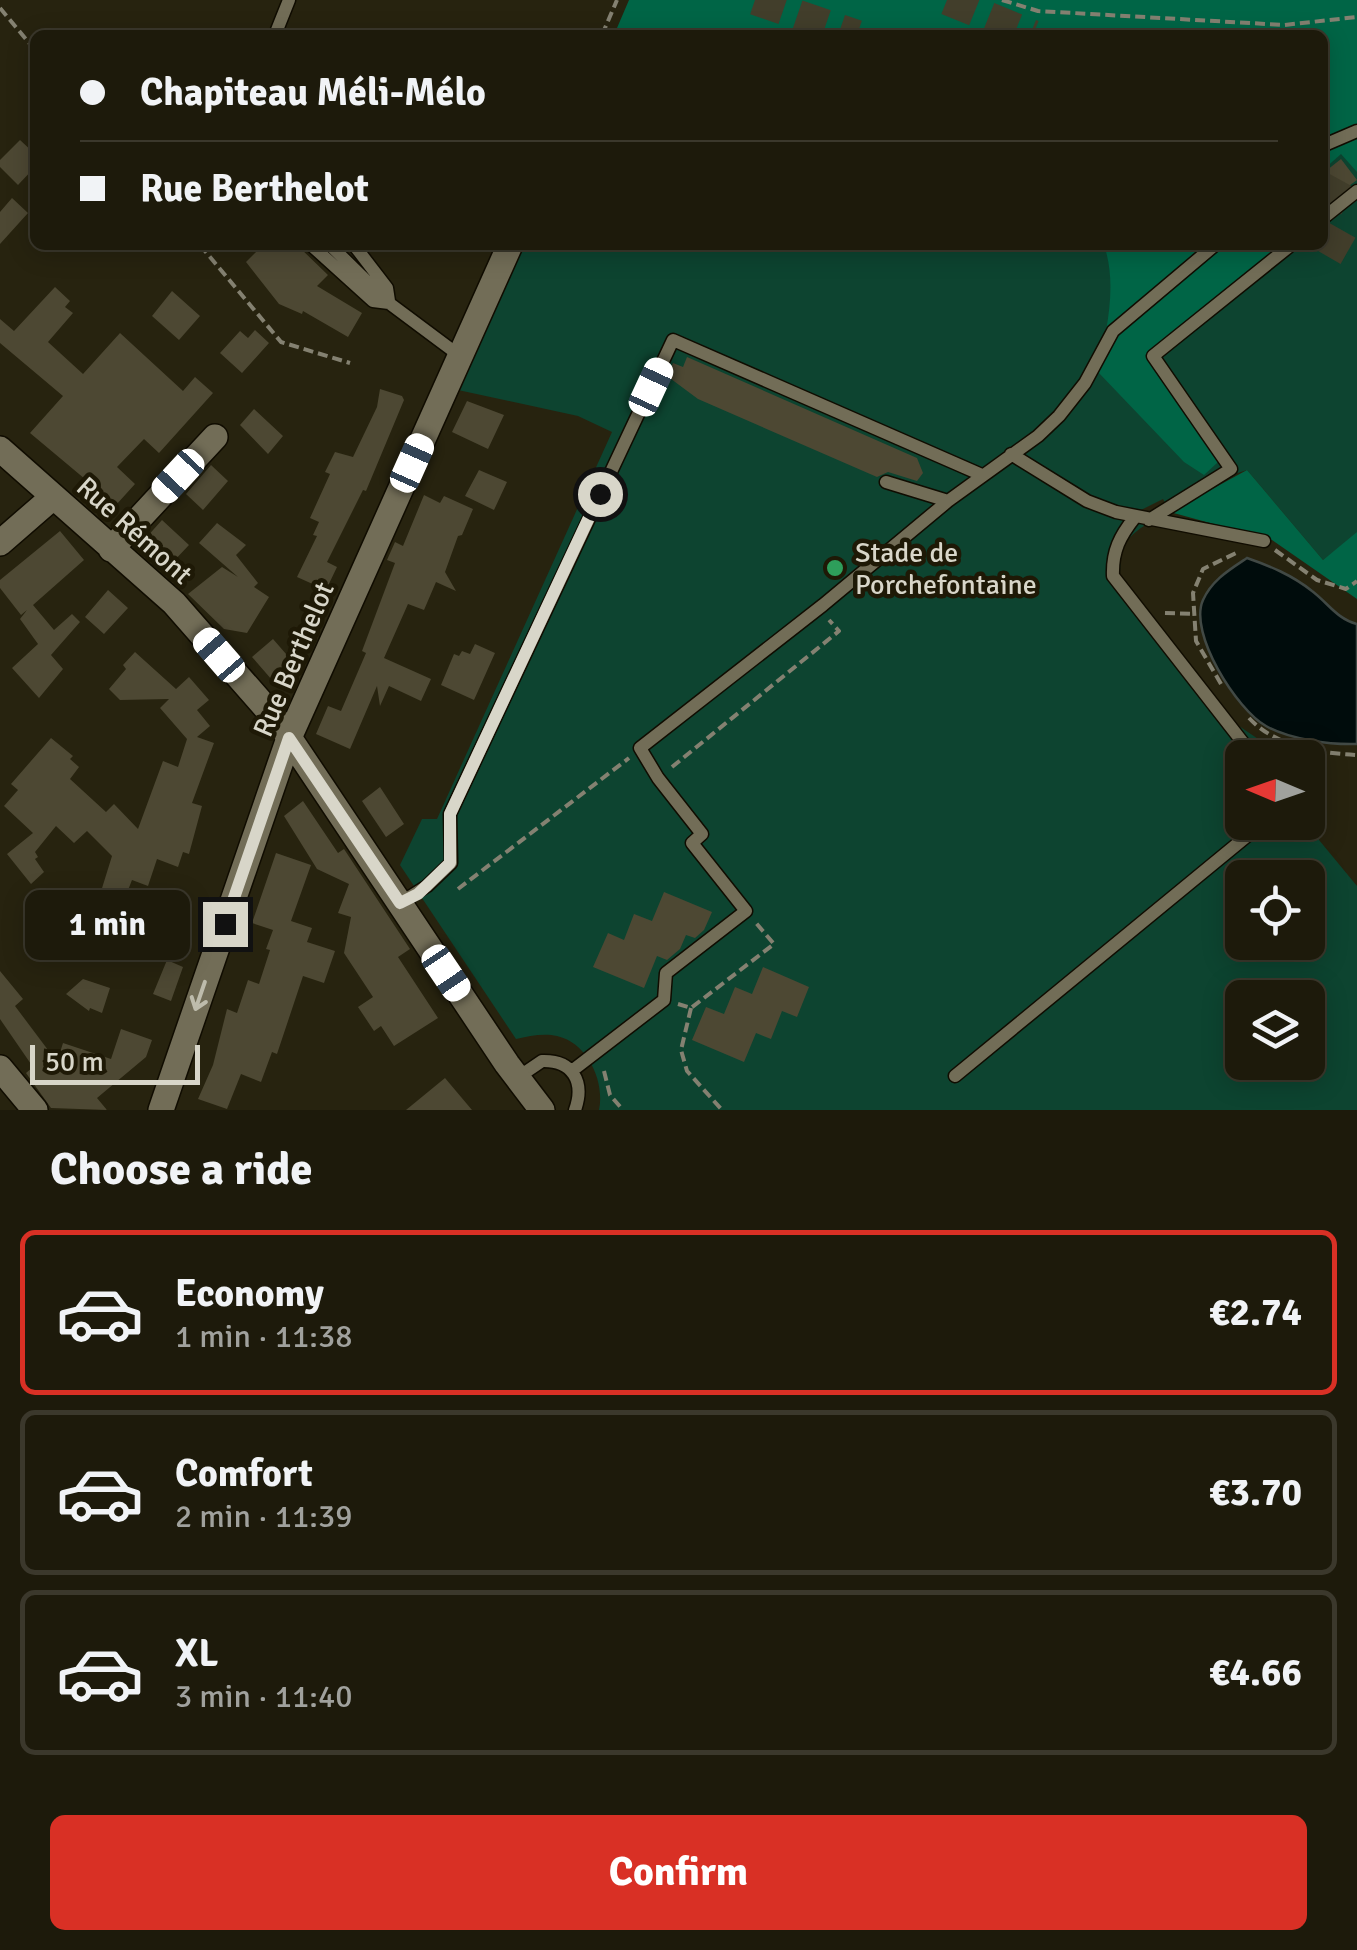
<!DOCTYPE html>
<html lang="en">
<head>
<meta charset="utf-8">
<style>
  :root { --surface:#1d1a0b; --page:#2a2719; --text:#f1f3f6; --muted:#a0a19d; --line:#3b382c; --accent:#d93025 }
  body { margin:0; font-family:Signika,sans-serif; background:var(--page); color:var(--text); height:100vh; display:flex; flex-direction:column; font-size:38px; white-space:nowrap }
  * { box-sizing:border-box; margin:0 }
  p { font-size:32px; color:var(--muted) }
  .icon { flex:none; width:55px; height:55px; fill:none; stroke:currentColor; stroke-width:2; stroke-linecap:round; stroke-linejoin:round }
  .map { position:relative; height:1110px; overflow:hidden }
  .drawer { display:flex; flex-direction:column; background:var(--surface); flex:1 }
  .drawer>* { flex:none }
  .banner { position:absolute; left:30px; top:30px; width:1298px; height:220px; border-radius:15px; box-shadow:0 5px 25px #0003,0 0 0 2px var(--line); display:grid; align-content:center; height:220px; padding:0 50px; background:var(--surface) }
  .needle { width:65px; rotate:272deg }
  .fabs { position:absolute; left:1225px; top:740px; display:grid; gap:20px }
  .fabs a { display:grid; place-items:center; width:100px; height:100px; border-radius:15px; background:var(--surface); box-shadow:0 5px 25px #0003,0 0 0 2px var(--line); font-size:50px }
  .scale { position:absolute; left:30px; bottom:25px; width:170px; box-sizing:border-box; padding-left:10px; border:5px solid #d8d6c9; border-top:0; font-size:28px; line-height:35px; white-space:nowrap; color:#d8d6c9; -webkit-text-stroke:8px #1e1906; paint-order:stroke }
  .end { position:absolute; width:45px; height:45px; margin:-22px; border:12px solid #d8d6c9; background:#111; box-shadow:0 0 0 5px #111 }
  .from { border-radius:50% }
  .bubble { position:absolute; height:70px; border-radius:15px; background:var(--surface); box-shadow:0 5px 25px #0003,0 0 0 2px var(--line); font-size:32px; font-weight:700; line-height:70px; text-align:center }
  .car { position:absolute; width:30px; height:60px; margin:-30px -15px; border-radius:12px; box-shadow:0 0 8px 2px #0007; background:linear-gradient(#fff 24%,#345 0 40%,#fff 0 76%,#345 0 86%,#fff 0) }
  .banner b { display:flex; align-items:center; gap:35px; height:95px; font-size:38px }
  .banner b+b { border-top:2px solid var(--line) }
  .banner i { width:25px; height:25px; background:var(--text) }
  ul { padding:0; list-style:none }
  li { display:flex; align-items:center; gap:30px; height:165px; margin:0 20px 15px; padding:0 30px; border:5px solid var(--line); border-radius:15px }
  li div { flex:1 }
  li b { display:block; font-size:38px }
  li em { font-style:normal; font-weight:700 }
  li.on { border-color:var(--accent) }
  li>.icon { width:90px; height:90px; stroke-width:1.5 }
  h2 { padding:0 50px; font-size:45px; line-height:120px }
  .primary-button { display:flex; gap:20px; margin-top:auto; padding:20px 50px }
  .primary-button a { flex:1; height:115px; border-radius:15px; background:var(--accent); color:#fff; font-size:40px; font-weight:700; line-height:115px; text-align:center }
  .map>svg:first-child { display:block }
</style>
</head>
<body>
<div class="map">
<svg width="1357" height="1110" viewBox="0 0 1357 1110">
  <rect width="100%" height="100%" fill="#27230f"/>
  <!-- green -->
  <path fill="#0d4430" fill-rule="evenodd" d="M1357 41V534L1323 560 1247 470 1222 478 1170 512 1163 499 1135 513 1144 526C1122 540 1121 551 1120 575L1230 720 1285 757 1242 758V822H1308V783L1323 803 1319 840 1357 886V1110H599C605 1082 588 1043 557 1036 544 1033 529 1036 516 1039L400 865 422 819H437L612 432 578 416 458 390 520 245H1322L1323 44ZM1242 878H1308V942H1242ZM1242 998H1308V1062H1242Z"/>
  <!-- forest -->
  <path fill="#006546" d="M629 0H1357V172L1341 154 1323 170 1322 35H614Z
    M1104 245H1281L1149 354 1222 443 1217 463 1204 475 1184 462 1098 372C1106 331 1118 286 1104 245Z
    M1247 470 1323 560 1357 532V599L1272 540 1170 512Z"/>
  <!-- water -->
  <path fill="#000c0c" stroke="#414945" stroke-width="2.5" d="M1247 558C1270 566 1292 575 1312 591 1328 603 1337 619 1357 624V744C1330 745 1289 739 1266 726 1237 710 1188 633 1203 600 1212 580 1229 570 1247 558Z"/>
  <!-- building -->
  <path fill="#4d4833" d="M20 140 35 154V167L18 185 0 167V160Z
    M1341 159 1357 180 1322 206V174Z
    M12 198 28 213 0 244V212Z
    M263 245H297L328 275 317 286 362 313 348 337 303 311 302 314 279 304 246 262Z
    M55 287 70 301 65 307 73 313 48 342 83 374 120 333 183 391 195 377 213 393 159 453 144 439 117 467 135 484 116 505 30 433 63 396 0 343V319L14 331Z
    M172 291 200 316 179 340 152 316Z
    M255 330 269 343 242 373 220 353 240 331 248 338Z
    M687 357 917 458 923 473 917 481 888 472 877 477 698 399 667 376 673 363 683 367Z
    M380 389 402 396 404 400 366 491 363 490 327 562 337 567 326 590 297 577 317 536 313 535 319 522 310 518 330 474 325 472 335 452 353 457 377 407Z
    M467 401 504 415 488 449 452 432Z
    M254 409 283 436 268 454 240 425Z
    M211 465 228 481 203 510 186 494Z
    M479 470 507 482 494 510 465 496Z
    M424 495 440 503 444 496 473 509 462 535 458 536 445 572 456 591 436 582 424 610 408 604 384 658 431 679 421 701 389 686 380 706 377 686 350 749 316 734 328 706 341 711 366 653 362 651 395 563 387 560 395 542 403 546Z
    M162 520 189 545 172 563 145 539Z
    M217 523 246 545 236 555 258 583 254 587 269 597 247 633 224 629 188 594 222 567 238 577 199 543Z
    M60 531 84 560 33 605 54 630 72 614 80 622 51 655 63 669 39 698 12 668 38 644 20 619 27 610 21 615 0 588V580Z
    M108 590 128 608 104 634 85 617Z
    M273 639 293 662 272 680 252 657Z
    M475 644 495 653 474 700 441 685 454 654 459 656 462 651 470 654Z
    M135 652 176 689 189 677 209 700 197 710 210 726 197 737 214 743 192 803 202 806 189 854 183 852 178 867 157 859 148 886 132 880 121 908 98 901 112 856 87 831 74 843 56 826 35 852 38 857 35 859 44 872 31 884 7 854 33 833 4 806 18 790 11 784 51 738 73 756 70 759 79 767 70 779 106 812 114 804 138 829 163 761 178 767 187 739 160 708 169 699 120 700 109 689 126 669 123 665Z
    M380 787 404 824 386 837 362 801Z
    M303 801 338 853 344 849 410 949 398 957 438 1018 394 1046 381 1026 374 1031 358 1007 373 997 344 953 351 917 338 913 349 884 317 869 284 816Z
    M276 853 311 865 291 921 312 928 307 942 335 951 324 983 303 976 277 1054 272 1052 261 1082 241 1074 227 1109 198 1099 213 1065 227 1009 237 1013 248 980 259 984 270 950 266 949 273 930 252 923Z
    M664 892 712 912 704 930 695 938 686 935 680 949 667 960 657 956 644 988 593 967 608 933 624 940 634 914 652 921Z
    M167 960 183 967 171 1001 153 994Z
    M763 967 809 987 797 1017 782 1011 771 1039 756 1033 744 1062 692 1040 706 1007 724 1014 735 987 752 994Z
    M0 971 23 999 15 1006 57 1062 63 1043 111 1059 121 1029 152 1040 146 1057 97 1098 107 1110 51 1108 26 1073 33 1067 0 1019Z
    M83 979 110 988 102 1013 90 1008 89 1011 66 994Z
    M445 1078 472 1110H406Z"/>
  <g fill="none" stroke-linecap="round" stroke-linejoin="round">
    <!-- highway-tunnel -->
    <path stroke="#423e2b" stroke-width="30" stroke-dasharray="30 15" stroke-linecap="butt" d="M755 0 857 35
      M947 0 1033 35
      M1322 187 1357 206
      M1322 236 1357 256"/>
    <defs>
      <path id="lane" d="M275 35 289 0
        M1322 146 1357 131
        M1322 219 1357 191
        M311 245 373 301 389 303 460 356
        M330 245 389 303
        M354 245 387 288 389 301
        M1011 454 1087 501 1116 512 1264 541
        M948 501 1038 436 1059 416 1085 383 1113 331 1215 245
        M1135 517C1120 536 1112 551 1113 576L1255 758
        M1149 520 1231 469 1153 356 1291 245
        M400 903 427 886 451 863 450 814 673 340 982 475
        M573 1070 664 1000 666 973 746 911 692 843 702 834 658 778 640 748 823 605 948 501 886 482
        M955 1076 1264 822
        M517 1078 542 1061C573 1060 585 1082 575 1110"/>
      <path id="street" d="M0 449 174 603 280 724 507 1064 542 1110
        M0 543 53 497
        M111 549 215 437
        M0 1068 35 1110
        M161 1110 289 738 510 245"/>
    </defs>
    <!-- lane casing -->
    <use href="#lane" stroke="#100c00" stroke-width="15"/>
    <!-- street casing -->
    <use href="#street" stroke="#100c00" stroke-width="28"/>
    <!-- path -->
    <path stroke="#848171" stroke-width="4" stroke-dasharray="10 5" stroke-linecap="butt" d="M1002 0 1038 11 1284 25 1357 17
      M0 8 35 50
      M602 35 617 0
      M200 245 281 342 350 363
      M1275 550 1317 580 1346 589 1357 581
      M1165 613 1194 614
      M1221 684 1196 641 1193 593 1203 569 1236 553
      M1249 718C1276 747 1320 753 1357 755
      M672 767 839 631 829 620
      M458 889 629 758
      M678 1004 691 1008 774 944 756 923
      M691 1008 681 1050 687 1071 722 1110
      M604 1071 610 1095 623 1110"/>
    <!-- lane -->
    <use href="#lane" stroke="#726d57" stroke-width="12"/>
    <!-- street -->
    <use href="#street" stroke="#726d57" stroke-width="25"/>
  </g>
  <!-- one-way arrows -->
  <defs><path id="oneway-shaft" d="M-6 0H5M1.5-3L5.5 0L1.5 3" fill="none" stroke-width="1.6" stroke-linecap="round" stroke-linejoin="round" transform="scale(2.5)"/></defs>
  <use stroke="#bebcac" href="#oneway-shaft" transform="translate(200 996) rotate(109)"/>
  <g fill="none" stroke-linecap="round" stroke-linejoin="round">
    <!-- route -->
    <path stroke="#d8d6c9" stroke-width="12" d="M225 924 289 738 400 903 418 894 450 863V814L600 494"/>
  </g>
  <!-- markers -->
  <circle fill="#2e9e5b" stroke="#1e1906" stroke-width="4" cx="835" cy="568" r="10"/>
  <g text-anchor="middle" stroke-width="9" stroke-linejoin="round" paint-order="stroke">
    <!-- street labels -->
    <g font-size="28" fill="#d8d6c9" stroke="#1e1906">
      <text transform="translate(135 530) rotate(42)" y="10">Rue Rémont</text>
      <text transform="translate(293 659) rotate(-67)" y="10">Rue Berthelot</text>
    </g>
    <!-- poi labels -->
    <g font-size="28" fill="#d8d6c9" stroke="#1e1906" text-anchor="start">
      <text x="855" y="562">Stade de<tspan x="855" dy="32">Porchefontaine</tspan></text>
    </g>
  </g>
</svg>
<div class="fabs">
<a><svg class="needle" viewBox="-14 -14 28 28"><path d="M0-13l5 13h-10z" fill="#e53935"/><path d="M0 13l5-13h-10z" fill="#a0a19d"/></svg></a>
<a><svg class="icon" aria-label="locate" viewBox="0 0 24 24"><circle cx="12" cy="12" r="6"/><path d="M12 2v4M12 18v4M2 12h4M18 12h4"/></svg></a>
<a><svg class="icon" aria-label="layers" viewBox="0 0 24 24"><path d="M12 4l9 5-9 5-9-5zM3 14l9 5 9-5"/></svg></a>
</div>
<div class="scale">50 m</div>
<i class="end from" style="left:600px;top:494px"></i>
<i class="end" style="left:225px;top:924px"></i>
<div class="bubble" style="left:25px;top:890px;width:165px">1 min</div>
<i class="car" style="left:651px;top:387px;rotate:25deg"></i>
<i class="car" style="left:412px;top:463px;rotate:24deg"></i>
<i class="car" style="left:178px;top:476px;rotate:223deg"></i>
<i class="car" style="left:219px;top:655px;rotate:319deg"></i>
<i class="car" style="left:446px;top:973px;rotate:146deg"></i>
<div class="banner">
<b><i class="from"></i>Chapiteau Méli-Mélo</b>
<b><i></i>Rue Berthelot</b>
</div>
</div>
<section class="drawer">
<h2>Choose a ride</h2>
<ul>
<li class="on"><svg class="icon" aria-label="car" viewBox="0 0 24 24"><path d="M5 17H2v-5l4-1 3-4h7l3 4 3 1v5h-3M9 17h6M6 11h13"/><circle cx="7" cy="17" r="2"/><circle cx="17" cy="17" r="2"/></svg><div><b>Economy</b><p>1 min · 11:38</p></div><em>€2.74</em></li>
<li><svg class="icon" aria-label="car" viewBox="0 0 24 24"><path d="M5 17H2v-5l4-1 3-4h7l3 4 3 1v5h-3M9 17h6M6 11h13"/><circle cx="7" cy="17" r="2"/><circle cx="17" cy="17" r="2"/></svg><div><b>Comfort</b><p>2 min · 11:39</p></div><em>€3.70</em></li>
<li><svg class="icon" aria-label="car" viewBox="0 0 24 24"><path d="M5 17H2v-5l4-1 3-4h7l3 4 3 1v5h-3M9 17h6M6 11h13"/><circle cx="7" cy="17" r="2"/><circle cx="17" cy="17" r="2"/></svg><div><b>XL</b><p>3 min · 11:40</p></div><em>€4.66</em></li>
</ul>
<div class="primary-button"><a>Confirm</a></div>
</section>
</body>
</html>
